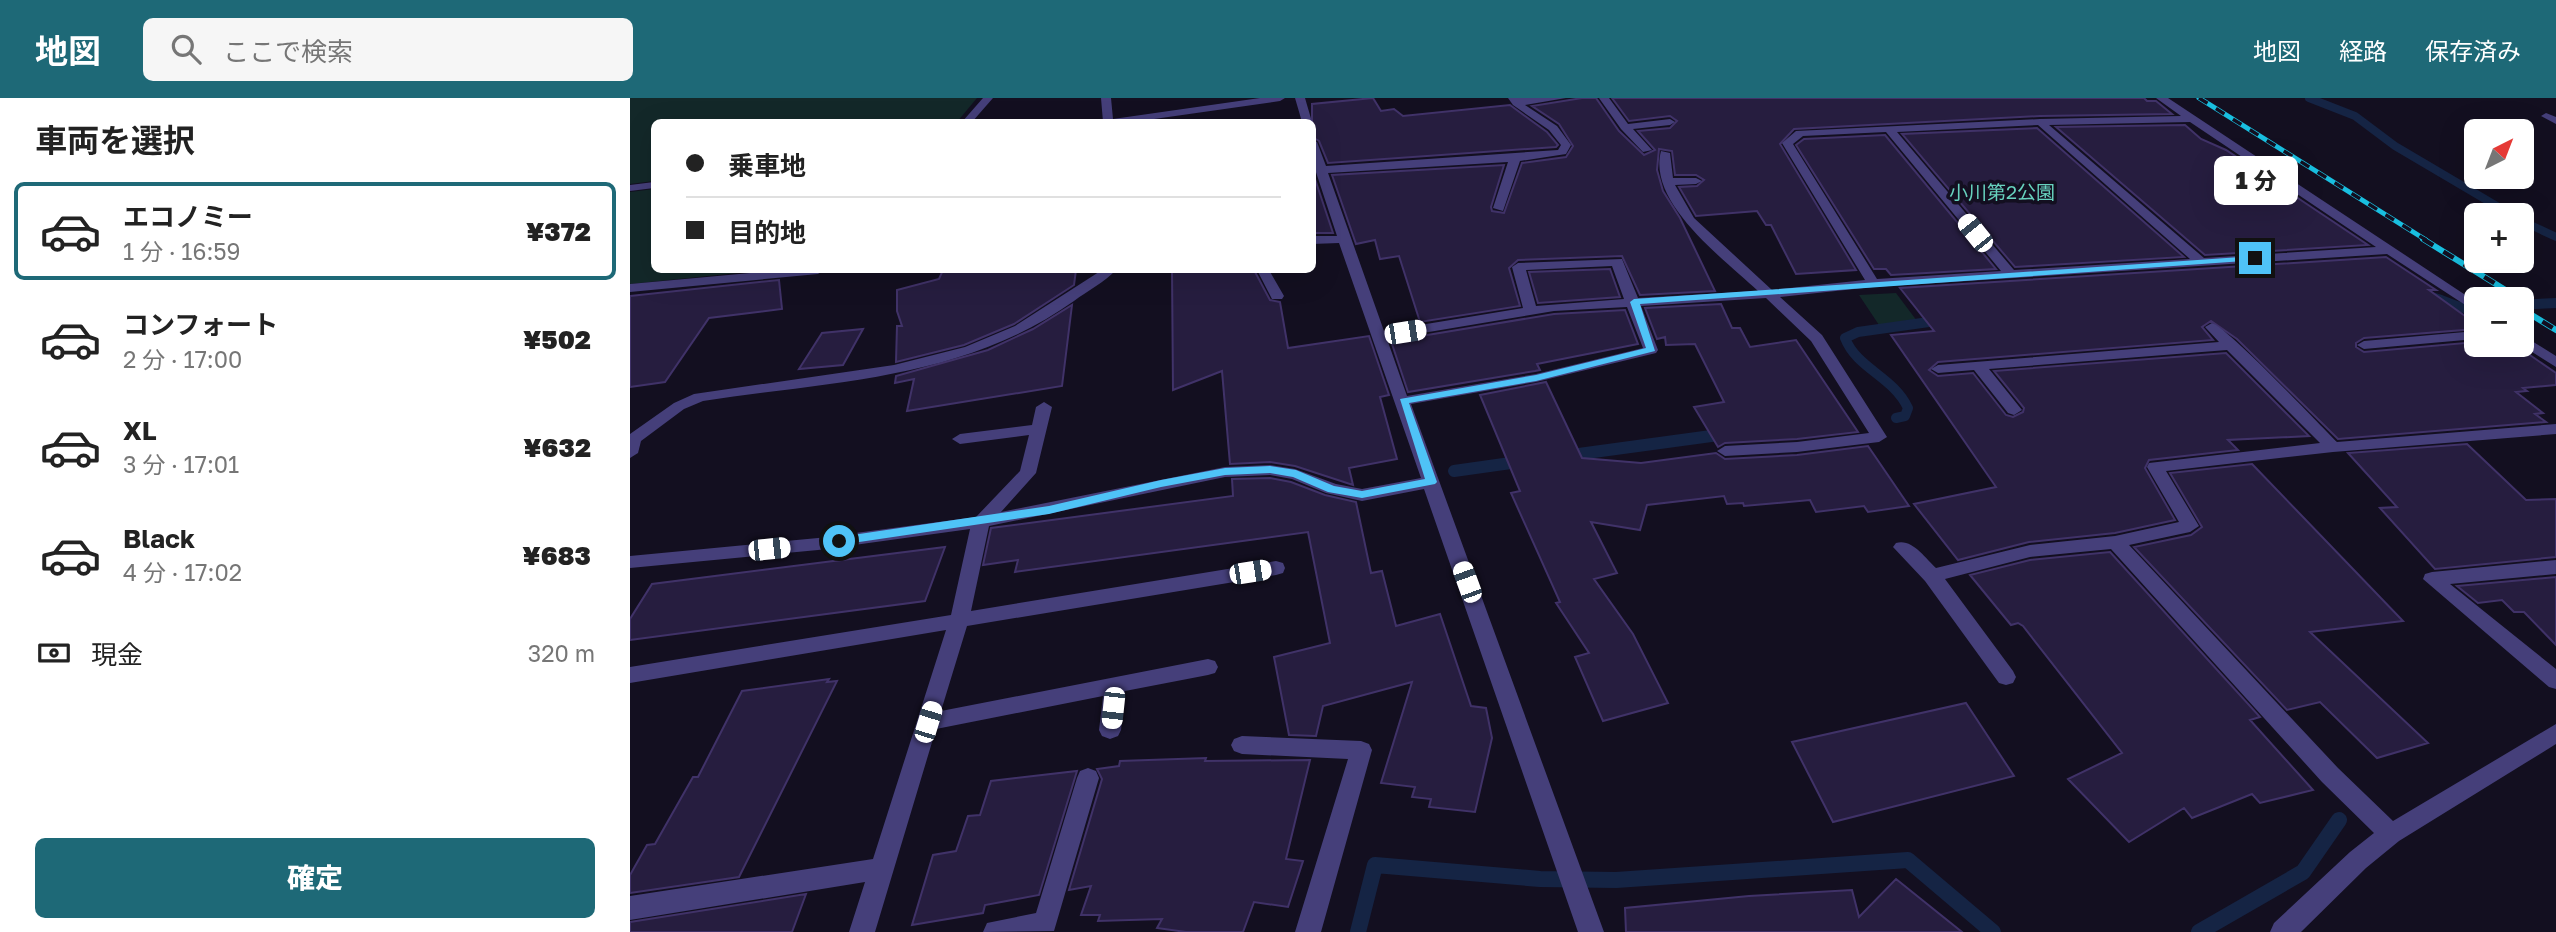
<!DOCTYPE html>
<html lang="ja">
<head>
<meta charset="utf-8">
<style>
  :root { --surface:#fff; --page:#f6f6f6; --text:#222; --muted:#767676; --line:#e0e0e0; --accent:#1e6977 }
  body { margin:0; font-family:"Golos Text","Noto Sans JP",sans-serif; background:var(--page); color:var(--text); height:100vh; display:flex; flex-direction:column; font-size:26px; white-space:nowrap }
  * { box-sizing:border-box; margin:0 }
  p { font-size:23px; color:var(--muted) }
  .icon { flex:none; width:38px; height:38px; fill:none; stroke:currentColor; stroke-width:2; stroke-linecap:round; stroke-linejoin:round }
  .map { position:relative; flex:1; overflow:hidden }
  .panel { display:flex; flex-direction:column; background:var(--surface); width:630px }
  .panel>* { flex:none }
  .top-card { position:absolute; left:21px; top:21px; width:665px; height:154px; border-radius:10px; box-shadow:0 7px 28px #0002; display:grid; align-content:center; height:154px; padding:0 35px; background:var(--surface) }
  .needle { width:46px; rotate:42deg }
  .fabs { position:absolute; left:1834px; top:21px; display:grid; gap:14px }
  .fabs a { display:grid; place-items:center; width:70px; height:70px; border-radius:10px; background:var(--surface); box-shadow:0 7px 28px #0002; font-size:35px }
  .end { position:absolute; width:32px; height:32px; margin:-16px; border:9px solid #4fc3f7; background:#111; box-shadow:0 0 0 4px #111 }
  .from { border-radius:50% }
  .bubble { position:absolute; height:49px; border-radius:10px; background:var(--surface); box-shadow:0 7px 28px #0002; font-size:23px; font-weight:800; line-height:49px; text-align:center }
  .car { position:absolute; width:21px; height:42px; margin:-21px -10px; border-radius:9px; box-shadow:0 0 5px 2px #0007; background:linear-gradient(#fff 24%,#345 0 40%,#fff 0 76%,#345 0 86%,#fff 0) }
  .top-card b { display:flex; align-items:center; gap:24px; height:66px; font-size:26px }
  .top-card b+b { border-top:2px solid var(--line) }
  .top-card i { width:18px; height:18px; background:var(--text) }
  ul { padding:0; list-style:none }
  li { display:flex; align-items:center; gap:21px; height:98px; margin:0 14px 10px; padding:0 21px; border:4px solid transparent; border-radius:10px }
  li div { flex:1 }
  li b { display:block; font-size:26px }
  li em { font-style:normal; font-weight:800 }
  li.selected { border-color:var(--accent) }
  li>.icon { width:63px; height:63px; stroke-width:1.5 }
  h2 { padding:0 35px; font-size:32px; line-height:84px }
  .pay { display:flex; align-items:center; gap:18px; height:77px; padding:0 35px; font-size:26px }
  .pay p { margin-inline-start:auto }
  .primary-button { display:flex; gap:14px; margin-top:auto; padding:14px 35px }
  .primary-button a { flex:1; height:80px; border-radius:10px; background:var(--accent); color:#fff; font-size:28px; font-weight:800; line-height:80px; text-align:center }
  header { display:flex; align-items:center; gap:42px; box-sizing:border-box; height:98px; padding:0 35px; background:var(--accent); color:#fff }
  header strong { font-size:33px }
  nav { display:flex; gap:38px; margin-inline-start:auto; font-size:24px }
  .search { width:490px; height:63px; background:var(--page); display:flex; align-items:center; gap:18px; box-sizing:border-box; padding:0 24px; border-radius:10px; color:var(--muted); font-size:26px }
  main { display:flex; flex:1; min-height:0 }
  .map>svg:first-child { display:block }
</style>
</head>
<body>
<header>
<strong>地図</strong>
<div class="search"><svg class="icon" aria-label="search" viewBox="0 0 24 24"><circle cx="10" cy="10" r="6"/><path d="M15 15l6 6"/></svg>ここで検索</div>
<nav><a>地図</a><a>経路</a><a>保存済み</a></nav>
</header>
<main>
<section class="panel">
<h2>車両を選択</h2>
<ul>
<li class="selected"><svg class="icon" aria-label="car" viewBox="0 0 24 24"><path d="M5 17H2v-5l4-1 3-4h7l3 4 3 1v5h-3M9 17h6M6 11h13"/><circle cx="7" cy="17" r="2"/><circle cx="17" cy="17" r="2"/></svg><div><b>エコノミー</b><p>1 分 · 16:59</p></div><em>¥372</em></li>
<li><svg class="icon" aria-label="car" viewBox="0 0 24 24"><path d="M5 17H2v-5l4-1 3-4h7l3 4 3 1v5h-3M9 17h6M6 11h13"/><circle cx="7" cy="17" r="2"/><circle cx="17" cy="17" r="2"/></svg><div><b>コンフォート</b><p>2 分 · 17:00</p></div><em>¥502</em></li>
<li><svg class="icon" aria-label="car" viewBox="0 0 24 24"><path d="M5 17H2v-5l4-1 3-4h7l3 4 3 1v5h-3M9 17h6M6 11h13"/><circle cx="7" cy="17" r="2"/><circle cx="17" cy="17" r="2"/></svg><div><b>XL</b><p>3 分 · 17:01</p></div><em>¥632</em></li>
<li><svg class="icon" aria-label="car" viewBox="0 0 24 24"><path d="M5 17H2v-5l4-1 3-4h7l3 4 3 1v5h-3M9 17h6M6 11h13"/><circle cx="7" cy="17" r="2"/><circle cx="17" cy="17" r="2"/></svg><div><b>Black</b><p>4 分 · 17:02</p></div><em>¥683</em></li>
</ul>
<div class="pay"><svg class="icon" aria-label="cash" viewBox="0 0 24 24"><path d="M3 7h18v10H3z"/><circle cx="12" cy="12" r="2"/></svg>現金<p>320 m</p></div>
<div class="primary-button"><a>確定</a></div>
</section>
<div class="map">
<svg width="1926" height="834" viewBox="0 0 1926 834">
  <rect width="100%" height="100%" fill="#130f20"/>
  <!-- green -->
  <path fill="#132829" d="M0 0H347L327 24H24V83L0 86Z
    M24 91V172H136L0 186V94Z
    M1266 195 1287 223 1249 227 1229 197Z"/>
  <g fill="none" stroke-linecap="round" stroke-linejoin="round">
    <!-- stream-far3 -->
    <path stroke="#152444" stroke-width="8" d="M1679 0 1725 18 1765 48 1882 117
      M1892 123 1926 139"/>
    <!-- stream-far2 -->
    <path stroke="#152444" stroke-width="10" d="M1792 198C1812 198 1826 212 1846 212
      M1905 206 1926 205
      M1266 320 1275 318 1278 310C1263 278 1227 271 1215 240L1228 234 1313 222"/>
    <!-- stream-far1 -->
    <path stroke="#152444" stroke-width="12" d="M934 358 1096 336
      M824 373 895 363"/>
    <!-- stream -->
    <path stroke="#152444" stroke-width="16" d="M728 834 745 767 910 781 986 782 1278 762 1363 834
      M1569 834 1673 774 1709 722"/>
  </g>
  <!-- building -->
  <path fill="#261d3f" stroke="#403268" stroke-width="2" d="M743 0 751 13 764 11 773 18 880 7 917 34 928 47 926 49 698 65 689 43 682 39V6Z
    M952 0H966L989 33 1014 57 1025 52 1008 33 1040 30 1047 23 1040 18 999 23 982 0H1514L1517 3H1526L1542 16 1410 18 1164 31 1150 46 1226 172 1166 176 1141 127H1136L1127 113 1066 118 1049 89 1067 88 1074 82 1066 77H1045L1042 53 1029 51 1027 72 1033 93 1050 120 1085 193 1010 197 992 158 888 162 879 170 890 208 790 224 769 158 750 161 745 142 726 146 702 77 874 67 861 109 862 113 874 115 892 65 936 59 943 48 929 26 902 8Z
    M1555 27 1571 41 1596 52 1738 147 1575 157 1426 29Z
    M1407 30 1554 159 1385 169 1272 36Z
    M1255 37 1366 171 1261 177 1256 171H1244L1166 47 1174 41Z
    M682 72 703 135H682Z
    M1756 159 1806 192H1799L1846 226V231L1734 240 1726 245V249L1734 254 1846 244V247H1875L1885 253H1894L1926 275V287L1893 290 1897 293 1886 294 1913 315 1905 316 1916 324 1708 341 1607 241 1581 223 1572 229 1583 242 1308 264 1299 272 1308 278 1343 275 1376 317 1383 319 1393 314 1394 310 1364 273 1596 255 1679 338 1598 342 1608 352 1519 362 1515 370 1545 422 1485 435 1399 444 1328 462 1284 406 1366 389 1261 237 1304 233 1270 190Z
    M980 171 990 199 908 205 899 174Z
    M313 172H446L444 187 384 226 334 247 266 264 267 228H272L267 213V192L309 181Z
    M542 172H624L640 202 650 204 658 250 739 238 759 297 750 299 767 361 719 370 723 387 665 368 640 364 600 366 592 273 543 292Z
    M149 182 152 211 79 220 35 284 0 289V198Z
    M1091 206 1102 230H1110L1120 249 1166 242 1228 334 1167 341 1095 345 1088 349 1064 309 1094 304 1065 246 1036 247 1035 239 1027 241 1015 210Z
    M442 207 432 288 277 313 284 281 265 285 266 278 358 252 403 231Z
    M995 212 1008 246 907 266 910 272 905 273 778 294 761 243 924 216Z
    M233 231 213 267 169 271 192 235Z
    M916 284 952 360 1011 365 1086 355 1095 361 1167 357 1238 348 1279 408 1238 414 1234 408 1186 414 1180 402 1114 408 1113 405 1097 406 1094 398 1017 407 1010 432 961 424 987 475 964 481 1003 536 1038 605 973 623 945 559 959 555 926 505 930 504 881 395 890 393 850 297Z
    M1837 346 1896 402 1926 401V459L1805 471 1750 410 1767 409 1718 355Z
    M1622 366 1773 523 1680 534 1798 645 1747 660 1690 604 1657 612 1504 449 1561 437 1572 429 1540 375Z
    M640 380 661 384 695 397 726 404 741 475 752 473 766 528 810 516 841 608 856 610 862 640 845 714 799 709 801 701 782 699 785 689 751 685 782 584 693 608 686 638 659 637 644 559 700 545 678 434 385 474 388 462 353 467 361 430 603 398 602 381Z
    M315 449 295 503 0 542V521L22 486Z
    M1480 454 1630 619 1620 622 1683 692 1630 705 1622 696 1562 720 1554 710 1499 744 1438 681 1492 655 1393 528 1388 525 1381 527 1340 477 1400 462Z
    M1926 479V547L1894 514H1884L1872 502 1848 505 1827 488Z
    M199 581 197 584 207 583 109 779 0 795V777L17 747 25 746 63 679H68L112 593Z
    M1336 605 1384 678 1203 724 1162 644Z
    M576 660 575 663 680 662 656 761 673 763 658 809 624 804 613 834H556L527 830 532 821 468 823 470 817H451L461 788 439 792 472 681 467 671 489 668 490 663Z
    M447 673 409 797 355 807 353 815 282 827 303 757 326 753 338 718 350 717 361 683Z
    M1266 781 1332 834H996L995 810 1119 798 1222 792 1229 819Z
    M176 796 162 834H0V824Z"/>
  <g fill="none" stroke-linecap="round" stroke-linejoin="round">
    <!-- minor -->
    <path fill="#453f7a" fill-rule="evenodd" d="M353 0H363L342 24H332Z
      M471 0H481L483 21 630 0H655L650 3 503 24H473Z
      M665 0H675L682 24H672Z
      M878 0H936L895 7 927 28 941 47 936 56 890 63 873 113 863 110 878 64 698 75 754 233 893 210 882 169 888 165 992 161 1008 200 1128 193C1094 161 1017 105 1031 53L1040 55 1043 80H1066L1072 83 1066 86 1045 87 1064 120 1142 192 1235 182 1152 45 1166 33 1410 21 1551 18 1526 0H1538L1846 204V214L1757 156 1243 189 1150 199 1192 237 1257 339 1249 344 1167 354 1095 358 1087 353 1095 348 1167 344 1239 335 1181 243 1136 200 1011 208 1028 252 1026 255 906 284 781 306 974 834H948L794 391 732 403 696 395 662 381 640 377 595 379 359 428 341 513 646 463 653 465 655 470 653 475 646 477 337 528 311 613 578 561 585 563 588 569 585 575 578 577 495 593 491 632 488 638 480 641 472 638 469 632 473 598 306 631 245 834H219L235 784 0 822V798L243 761 316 532 0 585V569L321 517 340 431 188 452 0 470V458L188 440 346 419 390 373 399 337 330 346 322 341 330 336 402 327 406 309 414 304 422 309 406 375 371 414 595 369 640 367 665 371 706 386 732 391 791 380 709 145 682 146V138H707L682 62V41L687 44 696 68 928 52 931 47 919 32 883 7ZM1560 24 1746 149 1574 160 1419 27ZM1408 27 1560 161 1384 172 1267 34ZM1256 34 1371 173 1247 181 1163 46 1173 38ZM982 168 994 201 906 208 896 172ZM997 209 1013 250 906 276 777 298 757 241 924 213Z
      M969 0H979L998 26 1040 21 1045 24 1040 27 1003 31 1022 52 1013 54 991 31Z
      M1916 15 1926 19V26L1911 18Z
      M24 84V90L0 93V87Z
      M152 172H194L188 176 0 194V186Z
      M472 172H486C475 184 457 193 444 203 333 282 202 283 73 303L54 311 11 343 8 355 0 360V336L44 305 64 296 264 267 335 249 385 228Z
      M627 172H639L654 198 652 201H642Z
      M1582 225C1597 229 1688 325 1707 344L1926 326V336L1703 354 1536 373 1569 428 1560 434 1499 447 1708 670 1763 723 1926 626V646L1769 743 1736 770 1671 834H1640L1644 825 1720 754 1744 735 1692 684 1481 451 1400 459 1315 481 1383 573 1386 579 1383 585 1376 587 1369 585 1295 483 1263 449 1266 445C1282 440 1295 460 1306 470L1400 447 1485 438 1549 424 1517 369 1519 365 1690 345 1597 252 1359 271 1392 312 1384 317 1378 315 1344 272 1308 275 1301 271 1308 267 1589 244 1575 229Z
      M1846 233V241L1734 251 1727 247 1734 243Z
      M1892 237 1926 258V269L1891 247Z
      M1926 462V476L1820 486 1926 571V591L1919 589 1793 481 1795 476 1802 474Z
      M612 638 731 643 739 646 742 652 691 834H665L718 661 612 656 604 653 601 647 604 641Z
      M458 670 466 673 469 680 424 833 353 834 357 825 406 815 447 680 450 673Z"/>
    <defs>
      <path id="rail-far1" d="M1569 0 1796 142"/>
      <path id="rail" d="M1793 141 1890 201
        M1892 211 1926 232"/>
    </defs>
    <!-- rail-far1 casing -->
    <use href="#rail-far1" stroke="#19bfe0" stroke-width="5"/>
    <!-- rail casing -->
    <use href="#rail" stroke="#19bfe0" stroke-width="6"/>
    <!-- rail-far1 -->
    <use href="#rail-far1" stroke="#130f20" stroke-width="3.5" stroke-dasharray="10" stroke-linecap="butt"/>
    <!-- rail -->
    <use href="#rail" stroke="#130f20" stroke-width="4.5" stroke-dasharray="12" stroke-linecap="butt"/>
  </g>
  <!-- route -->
  <path fill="#4fc3f7" d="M1625 158 1628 162 1010 206 1025 253 906 283 779 305 807 384 805 386 732 400 698 394 663 379 640 375 595 377 531 389 419 416 209 447 203 443 209 439 419 408 531 382 595 370 640 368 666 372 704 388 732 393 795 381 770 301 906 277 1016 250 1000 204 1004 201Z"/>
  <g text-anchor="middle" stroke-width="7" stroke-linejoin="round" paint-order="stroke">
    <!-- far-park labels -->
    <g font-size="19" fill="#67d2be" stroke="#130f20">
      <text x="1372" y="101">小川第2公園</text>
    </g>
  </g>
</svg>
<div class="fabs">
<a><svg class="needle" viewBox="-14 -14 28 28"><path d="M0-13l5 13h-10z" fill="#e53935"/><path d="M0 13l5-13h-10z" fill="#767676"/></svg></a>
<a>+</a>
<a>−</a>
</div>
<i class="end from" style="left:209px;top:443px"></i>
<i class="end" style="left:1625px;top:160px"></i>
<div class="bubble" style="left:1584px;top:58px;width:84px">1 分</div>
<i class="car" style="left:1345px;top:135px;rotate:321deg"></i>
<i class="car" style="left:775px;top:234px;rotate:81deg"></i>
<i class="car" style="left:139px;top:451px;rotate:84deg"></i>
<i class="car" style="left:620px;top:474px;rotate:81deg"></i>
<i class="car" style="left:837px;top:484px;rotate:340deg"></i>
<i class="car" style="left:483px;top:610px;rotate:186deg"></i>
<i class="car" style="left:298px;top:624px;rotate:17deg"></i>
<div class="top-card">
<b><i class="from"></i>乗車地</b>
<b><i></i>目的地</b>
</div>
</div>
</main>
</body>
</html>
